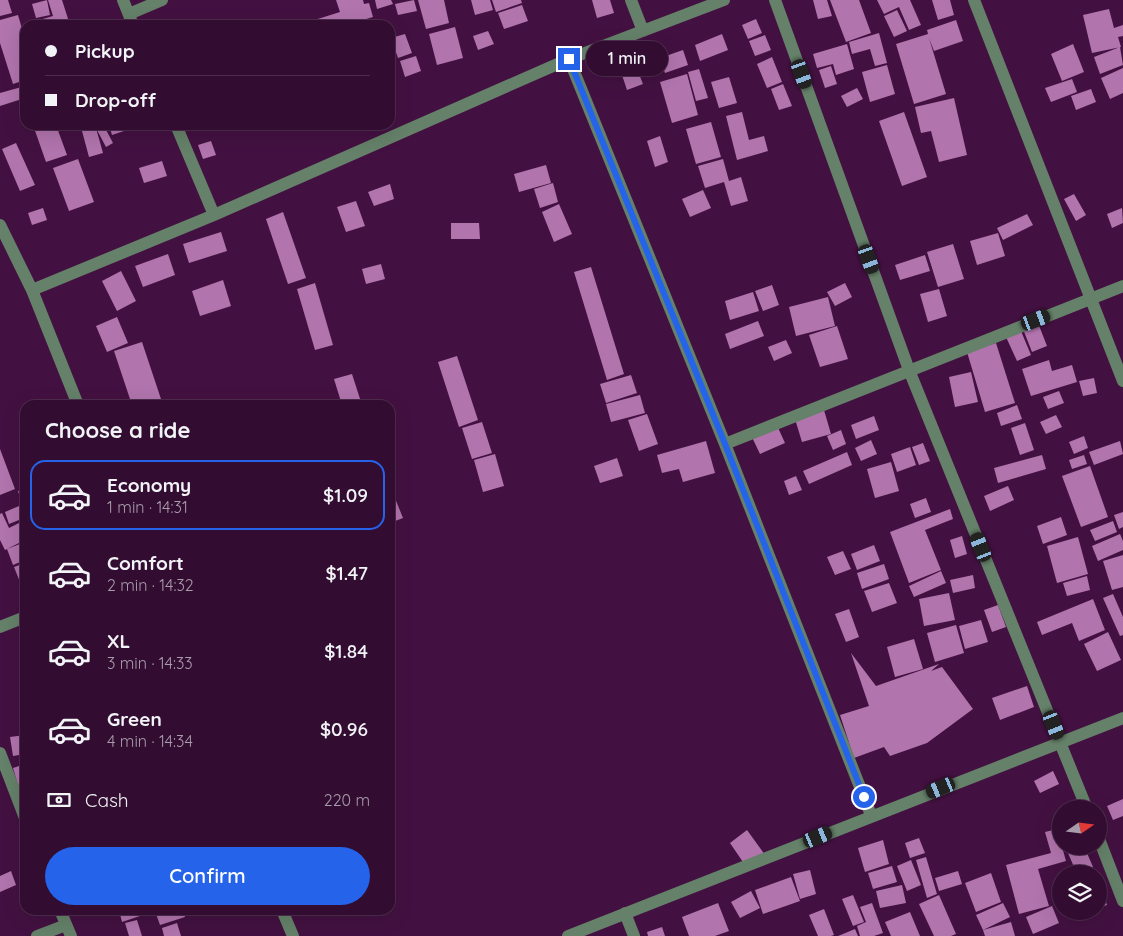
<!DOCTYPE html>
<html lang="en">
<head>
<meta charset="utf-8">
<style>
  :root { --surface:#320d31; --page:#3a1639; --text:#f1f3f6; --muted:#a89cab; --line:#4d2d4d; --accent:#2563eb }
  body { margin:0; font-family:Quicksand,sans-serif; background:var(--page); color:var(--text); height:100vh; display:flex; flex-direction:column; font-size:19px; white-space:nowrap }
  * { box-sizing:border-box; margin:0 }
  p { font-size:16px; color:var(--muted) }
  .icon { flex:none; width:28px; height:28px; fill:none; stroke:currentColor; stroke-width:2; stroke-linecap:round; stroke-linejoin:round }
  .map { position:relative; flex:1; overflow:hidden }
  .side { position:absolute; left:20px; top:400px; width:375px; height:515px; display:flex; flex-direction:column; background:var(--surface); border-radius:15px; box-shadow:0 5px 20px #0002,0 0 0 1px var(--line) }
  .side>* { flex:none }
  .guide { position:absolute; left:20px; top:20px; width:375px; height:110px; border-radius:15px; box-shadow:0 5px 20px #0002,0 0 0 1px var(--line); display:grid; align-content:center; height:110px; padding:0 25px; background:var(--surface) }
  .needle { width:32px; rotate:76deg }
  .controls { position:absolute; left:1052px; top:800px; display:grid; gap:10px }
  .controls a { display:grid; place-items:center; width:55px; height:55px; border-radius:50%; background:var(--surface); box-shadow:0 5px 20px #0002,0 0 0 1px var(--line); font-size:25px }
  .end { position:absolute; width:22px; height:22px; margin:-11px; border:6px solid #2563eb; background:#fff; box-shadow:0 0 0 2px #fff }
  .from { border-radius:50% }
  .bubble { position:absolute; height:35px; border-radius:18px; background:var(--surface); box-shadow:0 5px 20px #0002,0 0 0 1px var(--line); font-size:16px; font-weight:600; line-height:35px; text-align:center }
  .car { position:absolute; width:15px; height:30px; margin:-15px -8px; border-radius:6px; box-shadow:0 0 4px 1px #0007; background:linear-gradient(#222 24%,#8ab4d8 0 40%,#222 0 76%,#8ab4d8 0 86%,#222 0) }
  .guide b { display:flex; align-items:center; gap:18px; height:48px; font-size:19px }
  .guide b+b { border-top:1px solid var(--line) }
  .guide i { width:12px; height:12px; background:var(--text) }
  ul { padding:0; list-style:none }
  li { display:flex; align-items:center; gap:15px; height:70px; margin:0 10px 8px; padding:0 15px; border:2px solid transparent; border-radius:15px }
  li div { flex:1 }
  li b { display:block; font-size:19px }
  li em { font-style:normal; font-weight:600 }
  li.on { border-color:var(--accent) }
  li>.icon { width:45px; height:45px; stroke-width:1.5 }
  h2 { padding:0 25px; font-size:22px; line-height:60px }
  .pay { display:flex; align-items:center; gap:12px; height:55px; padding:0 25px; font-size:19px }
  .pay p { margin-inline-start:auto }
  .cta { display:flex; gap:10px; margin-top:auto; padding:10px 25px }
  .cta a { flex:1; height:58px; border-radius:30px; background:var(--accent); color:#fff; font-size:20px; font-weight:600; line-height:58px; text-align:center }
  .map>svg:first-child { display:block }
</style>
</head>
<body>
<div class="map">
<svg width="1123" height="936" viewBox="0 0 1123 936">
  <rect width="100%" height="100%" fill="#431141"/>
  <!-- building -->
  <path fill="#b174ad" d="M0 0H8L12 13 0 16Z
    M47 0 50 15 36 18 32 4Z
    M48 0H62L70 25H37L36 21 53 16Z
    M336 0H363L364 4 369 3 373 17 346 25H306L305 23 340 12Z
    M375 0H391L393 4 377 9Z
    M414 0 417 11 398 15 395 4Z
    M418 0H444L449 23 426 29Z
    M471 0H490L493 10 475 15Z
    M492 0H521L522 3 496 12Z
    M592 0H610L614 13 597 18Z
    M813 0H827L832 16 818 19Z
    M830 0H859L871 33 846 42Z
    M877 0H910L921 25 909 30 899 7 884 14Z
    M932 0H950L954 15 938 20Z
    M522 5 528 21 504 29 498 13Z
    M1109 9 1114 28 1123 25V36L1118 37 1121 47 1092 53 1083 15Z
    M897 10 907 31 894 37 884 16Z
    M18 15 25 39V80L13 84 0 43V20Z
    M166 19 168 25H147Z
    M756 19 762 33 748 39 742 25Z
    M956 20 963 41 934 51 929 38 946 94 914 104 896 44 928 34 927 30Z
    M455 27 463 58 437 65 429 34Z
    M488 31 494 44 478 50 473 36Z
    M879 33 887 63 875 66 870 49 852 54 849 42Z
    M405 34 412 53 398 58 391 38Z
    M722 34 728 50 700 61 695 45Z
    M765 35 771 50 755 56 749 41Z
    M847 44 854 69 836 75 833 64 817 68 813 54Z
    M1073 44 1084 72 1062 81 1051 54Z
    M1120 47 1123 65 1100 74 1094 57Z
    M683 50 688 65 665 73 660 58Z
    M416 56 421 71 405 77 400 61Z
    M772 57 782 82 767 88 757 64Z
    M887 65 895 94 870 102 862 72Z
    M831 66 837 84 825 88 819 70Z
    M1123 68V93L1110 99 1101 78Z
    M637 69 643 84 627 90 622 75Z
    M699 69 708 98 696 101 688 72Z
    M687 74 698 115 672 123 660 82Z
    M729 77 737 103 719 108 711 82Z
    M1072 79 1077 92 1051 102 1045 88Z
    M783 84 792 106 779 110 771 89Z
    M25 86V98L0 106V93Z
    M857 88 863 99 847 107 841 96Z
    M1091 89 1096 102 1076 110 1071 96Z
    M954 98 967 155 939 162 931 131 921 133 915 107Z
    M742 112 749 140 764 136 768 151 737 160 726 116Z
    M904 112 927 177 902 186 879 121Z
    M711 122 721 157 696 164 686 129Z
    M33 125H56L67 155 46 162Z
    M76 125H94L78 130Z
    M109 125H142L112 135Z
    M104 126 113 143 106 147 97 130Z
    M96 128 103 153 89 157 82 131Z
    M660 136 668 162 655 167 647 141Z
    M211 141 216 155 203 159 198 145Z
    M16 143 35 185 20 191 2 149Z
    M78 159 94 202 69 211 53 168Z
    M723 159 729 181 741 177 748 201 731 206 724 182 705 188 698 166Z
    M162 161 167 176 144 183 139 168Z
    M546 165 551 183 519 192 514 174Z
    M553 183 558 202 540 208 534 189Z
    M390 184 394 199 374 206 368 192Z
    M703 190 711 208 690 217 682 199Z
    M1074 194 1086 215 1076 221 1064 199Z
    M356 201 365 226 346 232 337 207Z
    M559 204 572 234 554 242 542 212Z
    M43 208 47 220 32 225 28 213Z
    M1122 208 1123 223 1112 228 1107 214Z
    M283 212 306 278 288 284 266 219Z
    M1027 214 1033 225 1003 240 997 228Z
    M451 223H479L480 239H451Z
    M221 232 227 251 189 263 183 244Z
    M998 233 1005 256 977 265 970 241Z
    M953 244 964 279 938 287 927 252Z
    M168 254 175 275 143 287 135 266Z
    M925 255 930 271 900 280 895 265Z
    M381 264 385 279 366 284 362 269Z
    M591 267 624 374 607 380 574 272Z
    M121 271 136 301 117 311 102 281Z
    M223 280 231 306 200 316 192 291Z
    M315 283 333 345 315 350 297 289Z
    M845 283 852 297 835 306 827 292Z
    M772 285 779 305 763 311 755 291Z
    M939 289 947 316 928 322 920 294Z
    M753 292 759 311 730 320 725 301Z
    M828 297 835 326 796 336 789 307Z
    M117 317 128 343 107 352 96 326Z
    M758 321 764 336 730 349 725 334Z
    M1038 323 1047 346 1032 352 1023 329Z
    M837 326 848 359 820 367 809 335Z
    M1021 331 1031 355 1017 361 1006 337Z
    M786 340 792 353 774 361 768 347Z
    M142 342 163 405H132L114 351Z
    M996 343 1015 403 985 412 967 352Z
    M457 356 478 420 459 427 438 362Z
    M1049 360 1052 371 1072 365 1077 382 1031 396 1022 369Z
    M971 372 978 402 955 407 949 377Z
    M352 374 362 405H342L334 379Z
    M631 375 637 393 606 403 600 384Z
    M1094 378 1097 393 1083 396 1079 381Z
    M1059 391 1064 403 1048 409 1043 397Z
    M640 395 645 413 611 422 606 404Z
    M1017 405 1022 419 1001 426 997 413Z
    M824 410 831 434 802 442 795 419Z
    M647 414 658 444 639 451 628 420Z
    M1056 415 1062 427 1046 434 1040 422Z
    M874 416 879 430 856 439 851 425Z
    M775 421 785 443 760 454 750 433Z
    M482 422 492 453 472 459 462 428Z
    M1025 423 1034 450 1020 455 1011 428Z
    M841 430 846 444 833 450 827 436Z
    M1084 436 1088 448 1074 454 1069 442Z
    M871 440 877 454 861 461 855 448Z
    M706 441 715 473 683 482 679 469 662 473 657 455Z
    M1120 441 1123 454 1094 465 1089 452Z
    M923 443 930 461 919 465 912 447Z
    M910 447 916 465 897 472 891 454Z
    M0 449 15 489 0 495Z
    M847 452 852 465 809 484 803 471Z
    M495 454 504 486 483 492 474 460Z
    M1042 455 1046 469 998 483 994 468Z
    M1084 455 1087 464 1072 469 1069 460Z
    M617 458 623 476 600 483 594 466Z
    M891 462 899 491 875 498 867 469Z
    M1090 466 1108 517 1081 527 1062 476Z
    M796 476 802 490 789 495 784 481Z
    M390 486 403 518 390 523Z
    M1008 486 1014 500 990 511 984 496Z
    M25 489V513L18 491Z
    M926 498 931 512 915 518 910 504Z
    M19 506 24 518 9 524 5 512Z
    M950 509 953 519 925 530 941 570 909 583 890 532Z
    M1123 512V527L1119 529 1114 515Z
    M2 513 9 528 25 520V540L5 550 0 540V514Z
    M1061 517 1067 535 1043 544 1037 526Z
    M1113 521 1117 532 1095 541 1090 530Z
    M1120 534 1123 541V550L1098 561 1092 546Z
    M962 536 967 554 955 558 950 540Z
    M1078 537 1088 574 1057 583 1047 546Z
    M25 542V560L13 565 7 549Z
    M874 545 880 561 857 570 851 554Z
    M843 551 851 569 835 575 827 557Z
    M1123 555V587L1112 590 1103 561Z
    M25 563V585L22 587 14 567Z
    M884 564 889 579 862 589 857 573Z
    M941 571 946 583 914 597 909 586Z
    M973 575 975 588 953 593 950 580Z
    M1087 576 1090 590 1067 596 1063 583Z
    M889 583 897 603 872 612 864 591Z
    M949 593 955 620 924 626 919 599Z
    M1113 594 1123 617V635L1120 636 1103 598Z
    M1093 599 1105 630 1079 641 1072 623 1042 635 1037 622Z
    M998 605 1006 627 992 632 984 610Z
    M849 609 859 637 846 642 835 614Z
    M981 620 988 642 965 649 959 626Z
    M956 625 964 653 935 662 927 633Z
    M1108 632 1121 660 1097 671 1084 644Z
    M914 639 923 669 895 677 887 647Z
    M851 653 876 686 939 664 931 671 942 667 973 709 927 743 890 756 884 747 854 758 840 715 869 706Z
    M25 665V682L19 667Z
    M1027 686 1034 707 1000 720 992 698Z
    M25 735V754L13 756 10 737Z
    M25 764V794L21 795 13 768Z
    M1053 771 1059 784 1040 793 1034 781Z
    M1123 799V816L1113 820 1107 806Z
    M1057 829 1066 861 1038 869 1049 906 1019 914 1006 865 1051 853 1045 832Z
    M747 830 765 855 747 868 730 843Z
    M919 838 925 853 910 858 905 843Z
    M883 840 889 864 865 872 858 848Z
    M1065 846H1084L1093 867 1077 874Z
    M926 857 937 894 927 898 916 860Z
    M911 860 921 885 907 891 897 866Z
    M892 866 897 882 873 889 868 873Z
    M810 870 816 894 800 899 793 874Z
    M11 871 16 885 0 892V876Z
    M958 871 962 884 939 891 935 878Z
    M991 873 1001 902 976 912 965 883Z
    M791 877 800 901 763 914 755 890Z
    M902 885 906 903 880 908 876 891Z
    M1102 890 1107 905 1099 908V891Z
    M751 891 760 908 740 918 731 902Z
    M853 895 864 922 853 926 842 899Z
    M939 895 956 934 951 936H934L919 904Z
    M718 903 729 931 715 936H689L682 917Z
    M872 903 883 933 874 936H860L857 926 866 922 860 907Z
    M1003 903 1010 917 983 930 976 915Z
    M1052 906 1059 923 1033 934 1026 917Z
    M824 909 834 935 831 936H818L809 915Z
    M119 910H138L140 916 122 922Z
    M158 910H183L185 917 160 925 155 911Z
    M910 912 920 936H891L885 922Z
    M137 920 142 936H129L125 923Z
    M1011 922 1015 936H985L983 930Z
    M177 923 181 936H164L162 928Z
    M662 927 665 936H648L647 932Z
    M855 929 858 936H838Z"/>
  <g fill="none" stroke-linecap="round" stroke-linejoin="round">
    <!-- minor -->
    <path stroke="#658169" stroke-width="12" d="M123 0 133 25
      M631 0 643 31
      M775 0 909 370 1087 809
      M974 0 1123 381
      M129 14 162 0
      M569 59 725 444 871 815
      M176 125 214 215
      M0 225 32 290 78 405
      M32 290 214 215 569 59 724 0
      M725 444 1123 286
      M0 627 25 617
      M0 753 25 818
      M1099 839 1123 901
      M60 910 71 936
      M282 910 293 936
      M625 913 634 936
      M37 936 66 925
      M568 936 1123 718"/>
  </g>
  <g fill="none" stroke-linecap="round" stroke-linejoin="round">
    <!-- route -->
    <path stroke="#2563eb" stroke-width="6" d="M569 59 725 444 864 797"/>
  </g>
</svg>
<div class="controls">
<a><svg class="needle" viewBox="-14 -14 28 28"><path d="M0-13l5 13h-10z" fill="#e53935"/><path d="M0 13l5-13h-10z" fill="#a89cab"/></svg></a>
<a><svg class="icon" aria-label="layers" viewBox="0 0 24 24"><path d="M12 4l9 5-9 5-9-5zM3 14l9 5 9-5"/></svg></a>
</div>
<i class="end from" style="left:864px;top:797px"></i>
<i class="end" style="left:569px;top:59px"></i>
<div class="bubble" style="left:586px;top:41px;width:82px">1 min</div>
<i class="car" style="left:802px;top:74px;rotate:160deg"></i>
<i class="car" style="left:869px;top:259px;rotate:160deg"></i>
<i class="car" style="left:1036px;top:320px;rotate:69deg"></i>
<i class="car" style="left:981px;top:547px;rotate:338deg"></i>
<i class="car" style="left:1054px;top:725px;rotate:158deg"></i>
<i class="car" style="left:941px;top:788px;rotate:248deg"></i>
<i class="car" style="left:818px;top:837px;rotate:68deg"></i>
<div class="guide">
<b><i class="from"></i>Pickup</b>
<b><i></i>Drop-off</b>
</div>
<section class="side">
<h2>Choose a ride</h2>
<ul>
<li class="on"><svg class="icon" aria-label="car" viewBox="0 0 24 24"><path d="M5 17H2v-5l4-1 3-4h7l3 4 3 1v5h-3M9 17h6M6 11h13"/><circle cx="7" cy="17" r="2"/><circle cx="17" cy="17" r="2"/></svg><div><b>Economy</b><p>1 min · 14:31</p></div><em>$1.09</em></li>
<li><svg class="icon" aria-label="car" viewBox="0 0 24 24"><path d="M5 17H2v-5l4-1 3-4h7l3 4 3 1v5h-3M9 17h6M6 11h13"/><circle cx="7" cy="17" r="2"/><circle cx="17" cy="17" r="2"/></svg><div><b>Comfort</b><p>2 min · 14:32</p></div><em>$1.47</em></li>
<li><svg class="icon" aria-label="car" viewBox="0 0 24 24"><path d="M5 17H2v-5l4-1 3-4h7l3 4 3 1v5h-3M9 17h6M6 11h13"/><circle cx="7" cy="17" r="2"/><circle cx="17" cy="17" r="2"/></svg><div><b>XL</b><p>3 min · 14:33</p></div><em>$1.84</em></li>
<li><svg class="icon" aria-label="car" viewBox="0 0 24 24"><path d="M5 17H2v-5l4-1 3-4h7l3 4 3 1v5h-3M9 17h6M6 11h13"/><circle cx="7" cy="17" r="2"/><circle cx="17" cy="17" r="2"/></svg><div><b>Green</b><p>4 min · 14:34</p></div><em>$0.96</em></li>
</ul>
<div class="pay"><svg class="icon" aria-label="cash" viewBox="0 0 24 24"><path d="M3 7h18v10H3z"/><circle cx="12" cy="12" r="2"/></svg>Cash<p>220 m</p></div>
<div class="cta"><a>Confirm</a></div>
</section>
</div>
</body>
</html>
